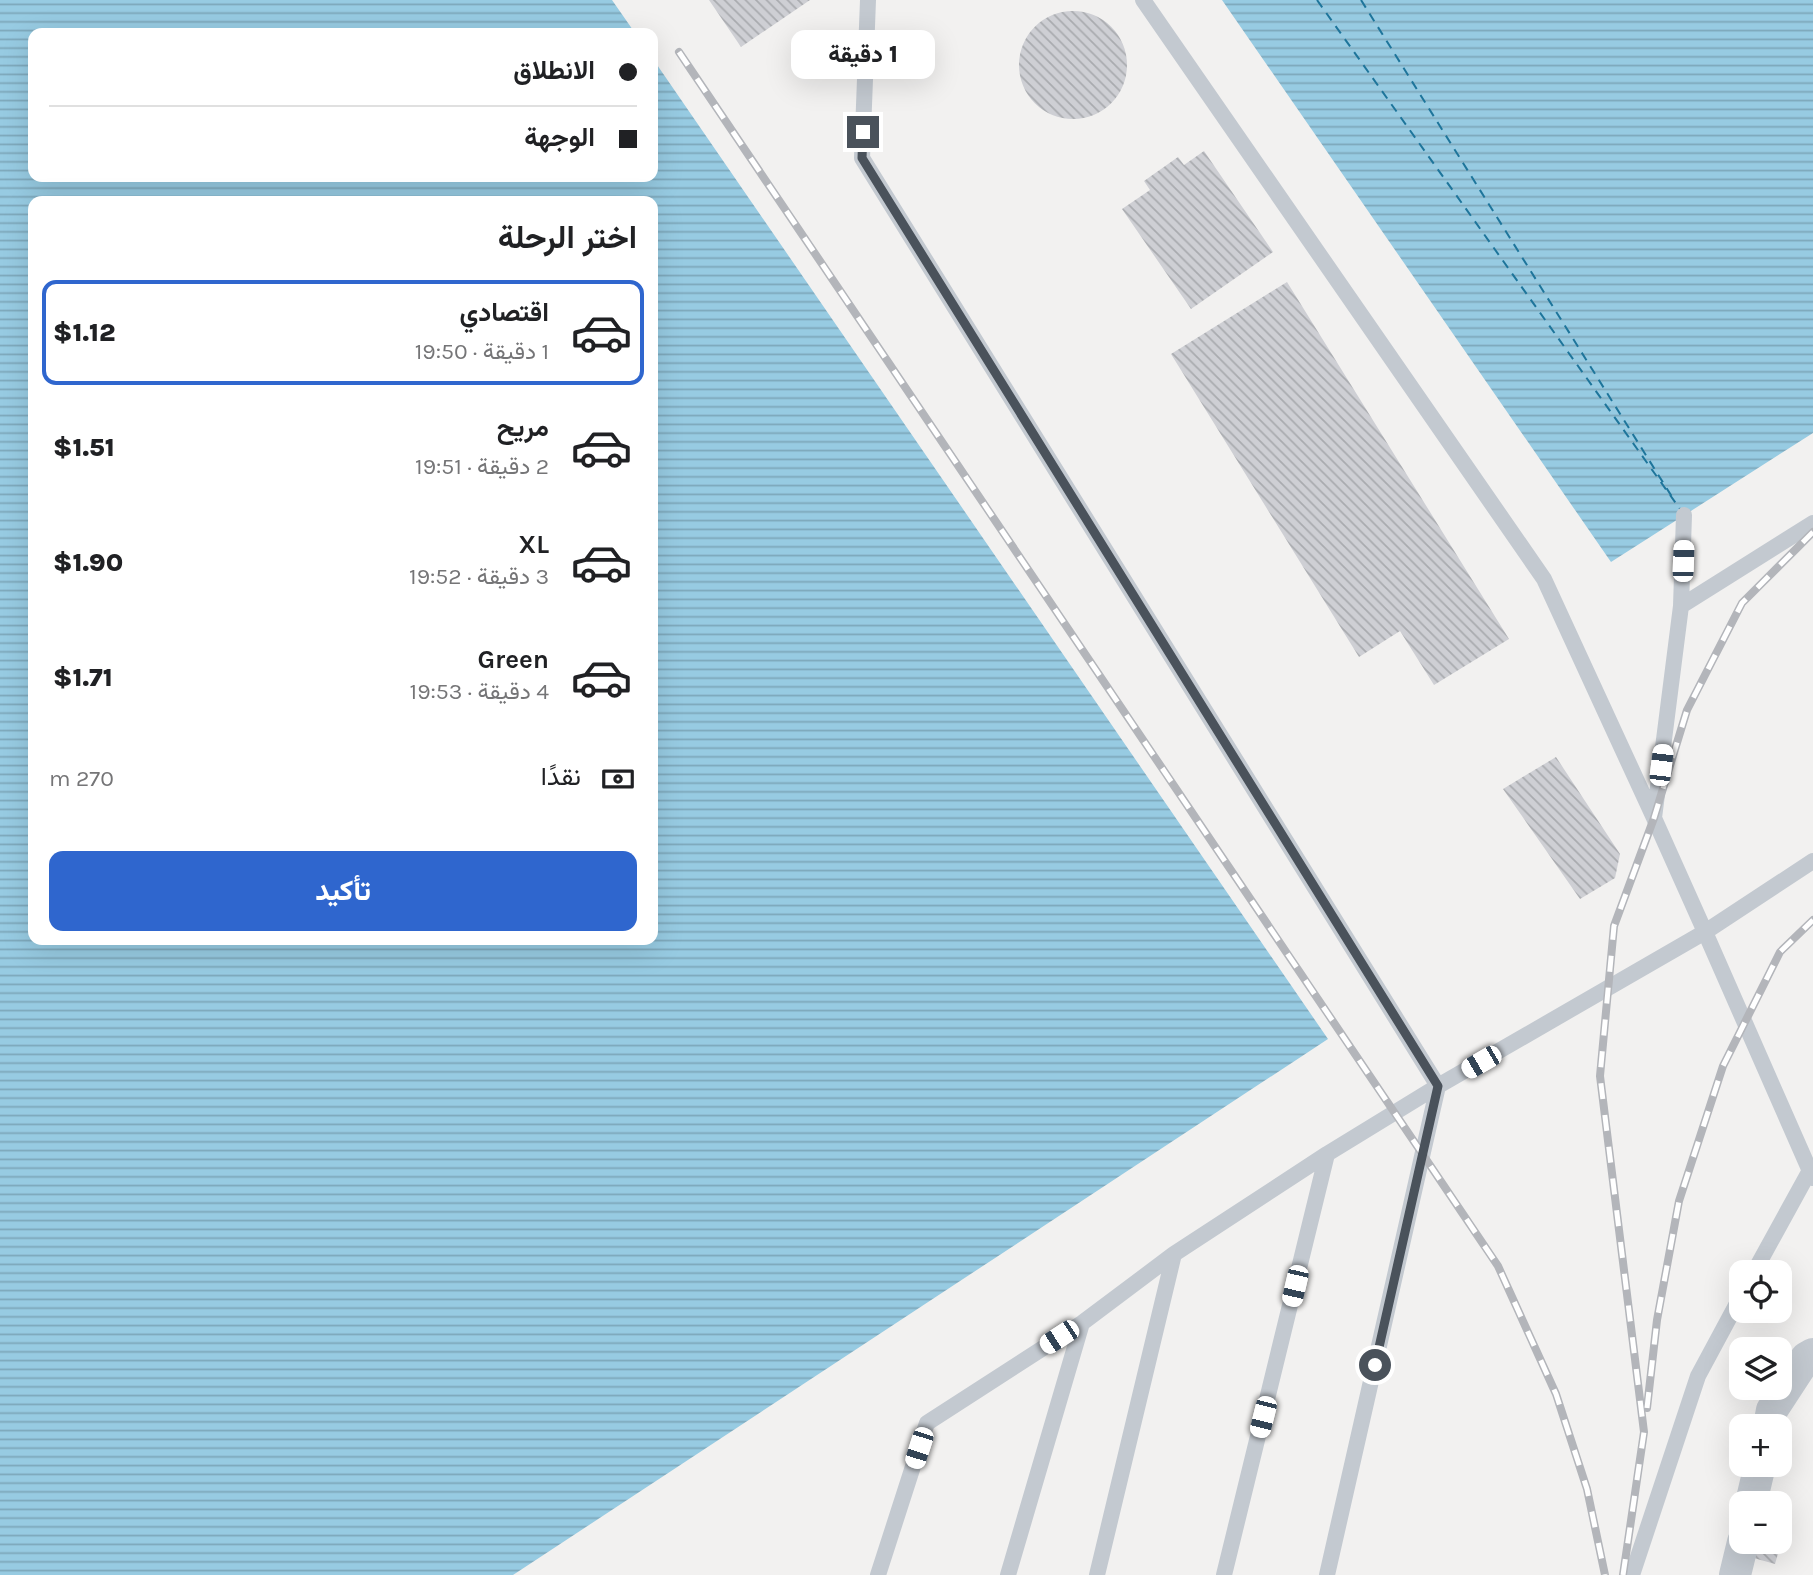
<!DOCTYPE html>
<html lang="ar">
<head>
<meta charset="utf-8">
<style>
  :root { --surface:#fff; --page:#f2f2f2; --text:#202124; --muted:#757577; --line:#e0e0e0; --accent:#2f66ce }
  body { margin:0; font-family:Karla,Vazirmatn,sans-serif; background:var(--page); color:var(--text); direction:rtl; height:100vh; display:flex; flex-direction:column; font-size:26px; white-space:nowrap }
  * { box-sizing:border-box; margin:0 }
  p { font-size:23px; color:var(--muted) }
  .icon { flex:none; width:38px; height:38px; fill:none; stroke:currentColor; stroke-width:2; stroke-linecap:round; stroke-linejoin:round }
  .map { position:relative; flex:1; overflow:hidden; direction:ltr }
  .details { position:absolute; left:28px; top:196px; width:630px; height:749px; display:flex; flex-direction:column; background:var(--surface); border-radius:14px; box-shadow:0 7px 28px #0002; direction:rtl }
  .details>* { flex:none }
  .top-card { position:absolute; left:28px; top:28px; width:630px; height:154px; border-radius:14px; box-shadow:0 7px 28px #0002; direction:rtl; display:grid; align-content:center; height:154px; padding:0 21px; background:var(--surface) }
  .fabs { position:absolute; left:1729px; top:1260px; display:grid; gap:14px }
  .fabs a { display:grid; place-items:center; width:63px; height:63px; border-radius:14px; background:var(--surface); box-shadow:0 7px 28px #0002; font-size:35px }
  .end { position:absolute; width:32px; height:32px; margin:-16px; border:9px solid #4a525b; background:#fff; box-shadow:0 0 0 4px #fff }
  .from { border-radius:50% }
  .bubble { position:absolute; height:49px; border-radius:14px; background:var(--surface); box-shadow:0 7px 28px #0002; font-size:23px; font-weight:800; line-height:49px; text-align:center; direction:rtl }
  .car { position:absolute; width:21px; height:42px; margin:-21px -10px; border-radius:9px; box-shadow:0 0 5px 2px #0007; background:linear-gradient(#fff 24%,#345 0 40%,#fff 0 76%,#345 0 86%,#fff 0) }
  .top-card b { display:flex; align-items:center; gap:24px; height:66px; font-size:26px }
  .top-card b+b { border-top:2px solid var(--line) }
  .top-card i { width:18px; height:18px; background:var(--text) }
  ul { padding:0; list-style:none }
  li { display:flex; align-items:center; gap:21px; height:105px; margin:0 14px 10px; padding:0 7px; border:4px solid transparent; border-radius:14px }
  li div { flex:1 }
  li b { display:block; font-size:26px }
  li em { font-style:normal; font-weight:800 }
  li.selected { border-color:var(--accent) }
  li>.icon { width:63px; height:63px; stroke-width:1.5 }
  h2 { padding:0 21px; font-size:32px; line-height:84px }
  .pay { display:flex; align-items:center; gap:18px; height:77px; padding:0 21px; font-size:26px }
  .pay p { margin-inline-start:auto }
  .action { display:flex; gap:14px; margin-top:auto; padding:14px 21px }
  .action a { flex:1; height:80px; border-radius:14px; background:var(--accent); color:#fff; font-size:28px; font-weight:800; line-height:80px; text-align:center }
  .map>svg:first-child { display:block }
</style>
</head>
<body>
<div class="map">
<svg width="1813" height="1575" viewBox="0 0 1813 1575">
  <defs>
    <pattern id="water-rules" width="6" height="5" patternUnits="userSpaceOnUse" patternTransform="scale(1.75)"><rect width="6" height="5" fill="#97cbe2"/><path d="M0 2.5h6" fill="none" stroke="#7da7ba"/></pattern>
    <pattern id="building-back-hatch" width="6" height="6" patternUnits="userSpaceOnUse" patternTransform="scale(1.75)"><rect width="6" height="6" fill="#cecfd4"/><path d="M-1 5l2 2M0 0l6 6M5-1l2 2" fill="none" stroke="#a9abaf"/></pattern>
  </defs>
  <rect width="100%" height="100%" fill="#f2f1f0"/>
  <!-- water -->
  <path fill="url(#water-rules)" fill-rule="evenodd" d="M0 0H612L635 33H33V177H653V59L1328 1039 513 1575H0ZM33 201H653V940H33Z
    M1222 0H1813V433L1611 562Z"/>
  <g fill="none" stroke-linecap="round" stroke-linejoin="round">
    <!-- ferry -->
    <path stroke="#1e759b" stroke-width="2" stroke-dasharray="9 7" stroke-linecap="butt" d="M1317 0 1680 509
      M1361 0 1674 500"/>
  </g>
  <!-- building -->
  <path fill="url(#building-back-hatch)" d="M709 0H810L741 47Z
    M1019 65a54 54 0 1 1 108 0a54 54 0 1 1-108 0Z
    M1204 151 1273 252 1191 309 1122 209 1150 190 1144 181 1178 157 1184 165Z
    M1287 282 1509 639 1434 685 1400 631 1359 657 1171 354Z
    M1556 757 1620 854 1615 878 1580 899 1503 789Z
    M1780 1527 1785 1529 1775 1564 1750 1557 1754 1542H1780Z"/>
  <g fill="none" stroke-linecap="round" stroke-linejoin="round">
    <!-- service -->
    <path stroke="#c3c9d0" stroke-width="16" d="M868 0 862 158 1438 1086 1327 1575
      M1143 0 1544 579 1654 818
      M1681 606 1684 515
      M1813 861 1705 932 1813 1178
      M1754 1272 1809 1172 1813 1169
      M878 1575 927 1423 1082 1323 1174 1254 1327 1154 1438 1086 1705 932 1654 818 1681 606 1813 523
      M1008 1575 1082 1323
      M1097 1575 1174 1254
      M1224 1575 1327 1154
      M1632 1575 1698 1376 1741 1296"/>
    <!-- minor -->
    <path stroke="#c3c9d0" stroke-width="32" d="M1769 1426 1772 1410 1806 1358 1813 1354
      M1751 1503 1760 1465
      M1735 1575 1743 1542"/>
    <defs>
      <path id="rail" d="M679 52 1498 1266 1556 1394 1587 1489 1605 1575
        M1647 1408 1657 1320 1679 1201 1723 1066 1780 952 1813 920
        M1623 1575 1644 1432 1600 1076 1614 926 1654 818 1687 710 1742 603 1813 532"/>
    </defs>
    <!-- rail casing -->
    <use href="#rail" stroke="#b3b5ba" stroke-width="8"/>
    <!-- rail -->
    <use href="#rail" stroke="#fff" stroke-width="5" stroke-dasharray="16" stroke-linecap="butt"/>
  </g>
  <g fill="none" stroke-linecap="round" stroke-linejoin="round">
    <!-- route -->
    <path stroke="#4a525b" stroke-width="9" d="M863 132 862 158 1438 1086 1375 1365"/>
  </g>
</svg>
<div class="fabs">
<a><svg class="icon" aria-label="locate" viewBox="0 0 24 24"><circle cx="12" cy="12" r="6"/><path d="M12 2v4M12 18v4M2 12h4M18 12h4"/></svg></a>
<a><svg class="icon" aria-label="layers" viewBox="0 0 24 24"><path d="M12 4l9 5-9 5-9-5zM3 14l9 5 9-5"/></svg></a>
<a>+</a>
<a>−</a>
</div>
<i class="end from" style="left:1375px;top:1365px"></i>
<i class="end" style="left:863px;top:132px"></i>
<div class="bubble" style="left:791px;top:30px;width:144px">1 دقيقة</div>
<i class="car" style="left:1683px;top:561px;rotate:2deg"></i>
<i class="car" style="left:1661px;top:765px;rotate:7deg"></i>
<i class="car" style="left:1481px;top:1062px;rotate:240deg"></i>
<i class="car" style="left:1295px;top:1286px;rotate:193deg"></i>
<i class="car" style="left:1059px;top:1337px;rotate:237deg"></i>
<i class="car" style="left:1263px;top:1417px;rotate:194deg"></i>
<i class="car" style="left:919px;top:1448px;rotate:198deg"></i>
<div class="top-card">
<b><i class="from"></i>الانطلاق</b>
<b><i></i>الوجهة</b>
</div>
<section class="details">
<h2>اختر الرحلة</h2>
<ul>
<li class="selected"><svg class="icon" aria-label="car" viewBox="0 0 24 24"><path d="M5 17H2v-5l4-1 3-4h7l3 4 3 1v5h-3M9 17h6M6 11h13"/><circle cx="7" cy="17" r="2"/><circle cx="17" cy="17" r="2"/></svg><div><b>اقتصادي</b><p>1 دقيقة · 19:50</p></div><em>$1.12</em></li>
<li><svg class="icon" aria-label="car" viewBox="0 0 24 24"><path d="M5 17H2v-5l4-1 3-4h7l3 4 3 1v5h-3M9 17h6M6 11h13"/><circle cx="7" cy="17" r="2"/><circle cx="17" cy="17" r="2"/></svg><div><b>مريح</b><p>2 دقيقة · 19:51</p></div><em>$1.51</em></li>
<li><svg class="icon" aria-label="car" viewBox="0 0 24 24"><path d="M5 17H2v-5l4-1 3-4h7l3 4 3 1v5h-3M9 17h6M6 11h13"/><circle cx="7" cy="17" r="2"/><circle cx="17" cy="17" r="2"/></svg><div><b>XL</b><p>3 دقيقة · 19:52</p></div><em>$1.90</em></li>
<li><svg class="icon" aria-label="car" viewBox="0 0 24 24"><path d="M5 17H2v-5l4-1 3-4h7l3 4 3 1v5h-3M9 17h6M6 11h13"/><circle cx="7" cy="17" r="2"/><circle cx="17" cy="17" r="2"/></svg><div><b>Green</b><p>4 دقيقة · 19:53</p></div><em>$1.71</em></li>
</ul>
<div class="pay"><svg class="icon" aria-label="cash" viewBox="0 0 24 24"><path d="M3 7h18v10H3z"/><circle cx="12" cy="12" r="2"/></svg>نقدًا<p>270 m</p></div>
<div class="action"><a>تأكيد</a></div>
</section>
</div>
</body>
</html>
